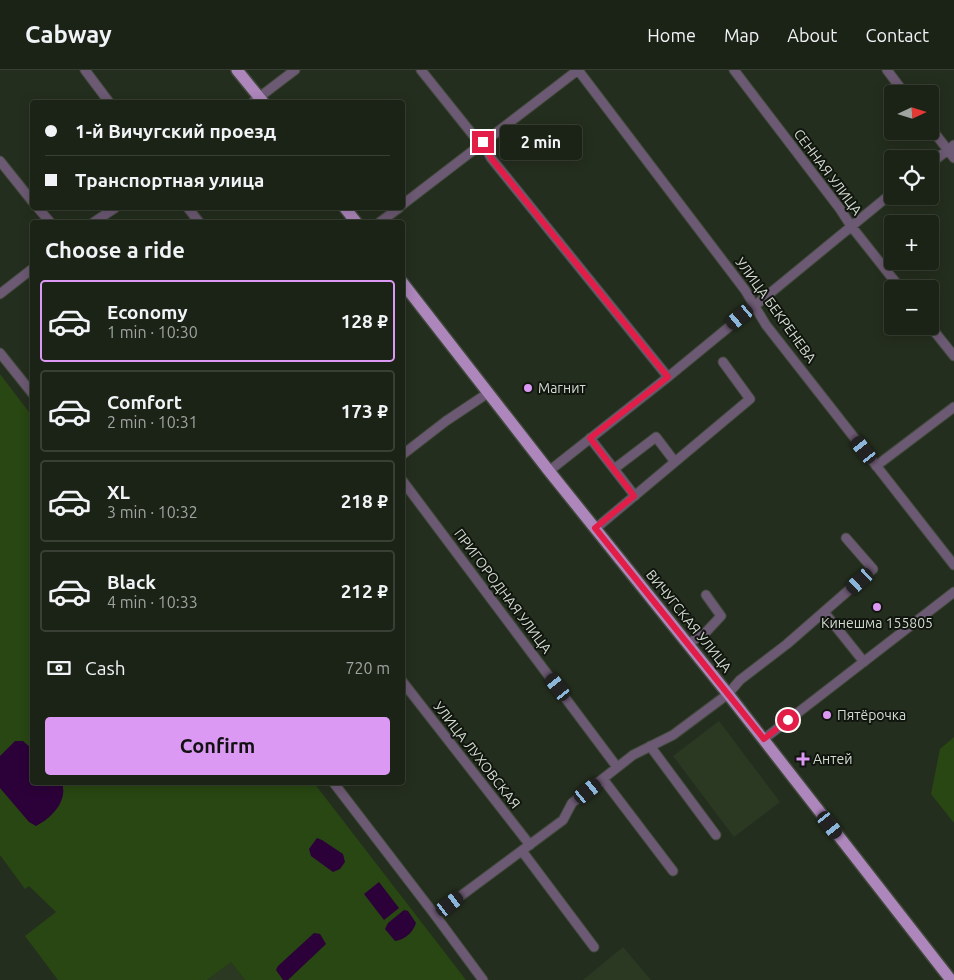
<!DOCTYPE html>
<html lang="en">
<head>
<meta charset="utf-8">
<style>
  :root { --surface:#1b2216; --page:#282f23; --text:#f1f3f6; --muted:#a0a4a1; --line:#393f35; --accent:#dc99f4 }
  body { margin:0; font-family:Ubuntu,sans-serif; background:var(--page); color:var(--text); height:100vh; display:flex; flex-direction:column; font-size:19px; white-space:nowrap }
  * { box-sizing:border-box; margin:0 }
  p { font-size:16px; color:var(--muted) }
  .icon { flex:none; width:28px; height:28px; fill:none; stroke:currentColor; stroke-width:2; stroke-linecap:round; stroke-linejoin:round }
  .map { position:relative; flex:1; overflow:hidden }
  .drawer { position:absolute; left:30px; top:150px; width:375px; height:565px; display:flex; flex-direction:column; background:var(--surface); border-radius:5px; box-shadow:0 2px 12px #0003,0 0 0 1px var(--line) }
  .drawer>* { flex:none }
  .hud { position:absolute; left:30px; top:30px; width:375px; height:110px; border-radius:5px; box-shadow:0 2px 12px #0003,0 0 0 1px var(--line); display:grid; align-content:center; height:110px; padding:0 15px; background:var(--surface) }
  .needle { width:32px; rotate:86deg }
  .tools { position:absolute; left:884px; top:15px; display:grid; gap:10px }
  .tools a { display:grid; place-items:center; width:55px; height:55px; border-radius:5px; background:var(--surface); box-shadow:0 2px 12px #0003,0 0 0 1px var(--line); font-size:25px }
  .end { position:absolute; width:22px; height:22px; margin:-11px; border:6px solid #e11d48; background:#fff; box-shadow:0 0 0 2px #fff }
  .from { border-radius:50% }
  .bubble { position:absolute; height:35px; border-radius:5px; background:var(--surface); box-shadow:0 2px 12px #0003,0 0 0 1px var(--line); font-size:16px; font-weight:700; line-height:35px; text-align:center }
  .car { position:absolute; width:15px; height:30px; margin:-15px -8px; border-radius:6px; box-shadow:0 0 4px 1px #0007; background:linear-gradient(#222 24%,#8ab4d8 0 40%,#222 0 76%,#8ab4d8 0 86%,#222 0) }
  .hud b { display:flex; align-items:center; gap:18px; height:48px; font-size:19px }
  .hud b+b { border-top:1px solid var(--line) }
  .hud i { width:12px; height:12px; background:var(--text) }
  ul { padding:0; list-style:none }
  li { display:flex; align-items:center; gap:15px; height:82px; margin:0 10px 8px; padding:0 5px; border:2px solid var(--line); border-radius:5px }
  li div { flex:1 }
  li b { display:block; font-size:19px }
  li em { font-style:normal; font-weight:700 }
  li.selected { border-color:var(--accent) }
  li>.icon { width:45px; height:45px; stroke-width:1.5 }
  h2 { padding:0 15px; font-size:22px; line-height:60px }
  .pay { display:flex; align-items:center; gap:12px; height:55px; padding:0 15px; font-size:19px }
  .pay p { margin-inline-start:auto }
  .primary-button { display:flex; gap:10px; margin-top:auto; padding:10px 15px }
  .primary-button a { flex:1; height:58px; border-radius:5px; background:var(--accent); color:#111; font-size:20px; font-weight:700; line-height:58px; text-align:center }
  header { display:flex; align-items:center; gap:30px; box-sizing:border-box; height:70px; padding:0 25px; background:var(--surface); border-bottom:1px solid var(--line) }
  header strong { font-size:24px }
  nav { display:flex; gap:28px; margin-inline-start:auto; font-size:18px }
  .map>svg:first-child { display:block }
</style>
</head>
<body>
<header>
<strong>Cabway</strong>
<nav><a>Home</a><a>Map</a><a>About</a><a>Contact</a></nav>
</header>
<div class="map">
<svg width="954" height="910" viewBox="0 0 954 910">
  <rect width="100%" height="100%" fill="#242e1e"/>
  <!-- built -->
  <path fill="#2b3923" d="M719 651 780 732 734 767 673 686Z
    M623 877 651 910H583Z
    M231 892 245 910H207Z"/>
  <!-- green -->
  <path fill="#284712" d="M0 304 32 346V712L314 713 466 910H245L231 892 207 910H58L25 866 56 842 29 816 25 819 0 785Z
    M954 667V753L931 724 940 679Z"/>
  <!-- water -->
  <path fill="#2c0139" d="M15 671H23L32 679V712L62 713C68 731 52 748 36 756L29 752 0 718V686Z
    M317 768 322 770 343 784 345 792 340 799 333 802 311 786 309 779Z
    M379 812 399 838 384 850 364 824Z
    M404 840 408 841 416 853C413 862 405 870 395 871L385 859 388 853Z
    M314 863 320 864 326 874 288 910H283L276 900 278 896Z"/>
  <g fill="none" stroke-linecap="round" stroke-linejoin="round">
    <defs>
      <path id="minor" d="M85 0 109 32
        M421 0 473 65 483 72 491 88 668 307
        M578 0 745 220 766 255 954 495
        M734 0 840 139 851 156 901 219
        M887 0 905 24
        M253 32 295 0
        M930 57 954 88
        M0 91 32 131
        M930 94 954 75
        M402 135 578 0
        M38 138 50 152
        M188 138 199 152
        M94 152 115 138
        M380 152 399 138
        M0 224 32 199
        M930 256 954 286
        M0 283 32 323
        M590 368 635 426
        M402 385 446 351 488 323
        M876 396 954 337
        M614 399 656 367 675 392
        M549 401 668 307 892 123
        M402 410 617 697
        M595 459 750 329 723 292
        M824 542 864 592
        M688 574 707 561 721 546 706 525
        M402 611 530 775
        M764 669 954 522
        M650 676 716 765
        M603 709 673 801
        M333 712 435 845 483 910
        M522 781 594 877
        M435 845 563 750 572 733 633 685 673 665 728 624 740 610 787 574 873 499 846 468"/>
      <path id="major" d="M237 0 263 32
        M345 138 356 152
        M402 212 549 401 728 624 951 910"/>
    </defs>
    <!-- minor casing -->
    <use href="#minor" stroke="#404a3a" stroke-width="11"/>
    <!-- major casing -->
    <use href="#major" stroke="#404a3a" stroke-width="14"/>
    <!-- minor -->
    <use href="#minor" stroke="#6c5973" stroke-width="9"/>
    <!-- major -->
    <use href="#major" stroke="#ad86bc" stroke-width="11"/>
  </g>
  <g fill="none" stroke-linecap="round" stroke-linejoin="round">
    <!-- route -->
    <path stroke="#e11d48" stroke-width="6" d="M483 72 491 88 668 307 590 368 634 426 595 458 764 669 788 650"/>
  </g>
  <!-- markers -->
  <g fill="#dc99f4" stroke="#10150e" stroke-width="2">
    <circle cx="528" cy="318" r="5"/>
    <circle cx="877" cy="537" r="5"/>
    <circle cx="827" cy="645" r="5"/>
    <path d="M800.5 681.5h5v5h5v5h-5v5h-5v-5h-5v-5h5z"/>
  </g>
  <g text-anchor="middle" stroke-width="4" stroke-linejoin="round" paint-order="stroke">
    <!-- street labels -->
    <g font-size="14" fill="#d4dbd0" stroke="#10150e">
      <text transform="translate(828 102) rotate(53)" y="5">СЕННАЯ УЛИЦА</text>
      <text transform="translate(776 240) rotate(54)" y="5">УЛИЦА БЕКРЕНЕВА</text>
      <text transform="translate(503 521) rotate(53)" y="5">ПРИГОРОДНАЯ УЛИЦА</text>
      <text transform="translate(689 551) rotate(51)" y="5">ВИЧУГСКАЯ УЛИЦА</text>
      <text transform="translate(477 685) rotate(52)" y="5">УЛИЦА ЛУХОВСКАЯ</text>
    </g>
    <!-- poi labels -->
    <g font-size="14" fill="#d4dbd0" stroke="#10150e" text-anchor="start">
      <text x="538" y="323">Магнит</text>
      <text x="877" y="558" text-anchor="middle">Кинешма 155805</text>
      <text x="837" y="650">Пятёрочка</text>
      <text x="813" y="694">Антей</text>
    </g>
  </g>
</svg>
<div class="tools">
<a><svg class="needle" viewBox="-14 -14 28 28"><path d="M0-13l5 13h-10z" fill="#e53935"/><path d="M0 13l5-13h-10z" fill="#a0a4a1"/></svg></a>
<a><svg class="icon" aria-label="locate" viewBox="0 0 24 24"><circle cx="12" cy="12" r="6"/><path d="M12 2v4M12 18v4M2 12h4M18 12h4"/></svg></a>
<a>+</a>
<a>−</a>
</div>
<i class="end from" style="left:788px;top:650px"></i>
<i class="end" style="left:483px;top:72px"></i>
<div class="bubble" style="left:500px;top:55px;width:82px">2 min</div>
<i class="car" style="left:740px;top:247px;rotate:230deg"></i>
<i class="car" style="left:864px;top:380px;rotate:322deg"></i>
<i class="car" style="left:860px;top:511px;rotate:228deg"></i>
<i class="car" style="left:558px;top:617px;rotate:323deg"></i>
<i class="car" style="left:588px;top:721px;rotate:51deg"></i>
<i class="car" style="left:830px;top:755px;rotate:142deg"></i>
<i class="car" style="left:450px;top:834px;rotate:53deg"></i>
<div class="hud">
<b><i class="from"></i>1-й Вичугский проезд</b>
<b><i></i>Транспортная улица</b>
</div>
<section class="drawer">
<h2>Choose a ride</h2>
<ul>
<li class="selected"><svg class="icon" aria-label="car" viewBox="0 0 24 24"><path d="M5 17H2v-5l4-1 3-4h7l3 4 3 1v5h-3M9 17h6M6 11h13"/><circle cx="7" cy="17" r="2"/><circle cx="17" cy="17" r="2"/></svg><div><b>Economy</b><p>1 min · 10:30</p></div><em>128 ₽</em></li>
<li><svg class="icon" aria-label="car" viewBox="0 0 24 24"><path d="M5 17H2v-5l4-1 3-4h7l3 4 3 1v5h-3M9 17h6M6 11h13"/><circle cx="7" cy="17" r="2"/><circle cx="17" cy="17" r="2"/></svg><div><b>Comfort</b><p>2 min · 10:31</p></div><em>173 ₽</em></li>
<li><svg class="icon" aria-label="car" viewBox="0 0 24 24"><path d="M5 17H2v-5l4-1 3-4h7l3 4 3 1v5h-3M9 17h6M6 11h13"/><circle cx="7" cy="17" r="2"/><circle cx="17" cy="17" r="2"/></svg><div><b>XL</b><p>3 min · 10:32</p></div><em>218 ₽</em></li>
<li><svg class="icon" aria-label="car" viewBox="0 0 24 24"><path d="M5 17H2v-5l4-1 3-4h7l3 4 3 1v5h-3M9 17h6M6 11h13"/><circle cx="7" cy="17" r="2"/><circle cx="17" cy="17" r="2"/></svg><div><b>Black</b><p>4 min · 10:33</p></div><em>212 ₽</em></li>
</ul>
<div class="pay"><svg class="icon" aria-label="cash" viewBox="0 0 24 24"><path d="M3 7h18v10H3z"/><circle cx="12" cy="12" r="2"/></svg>Cash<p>720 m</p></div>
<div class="primary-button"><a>Confirm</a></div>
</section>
</div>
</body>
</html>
